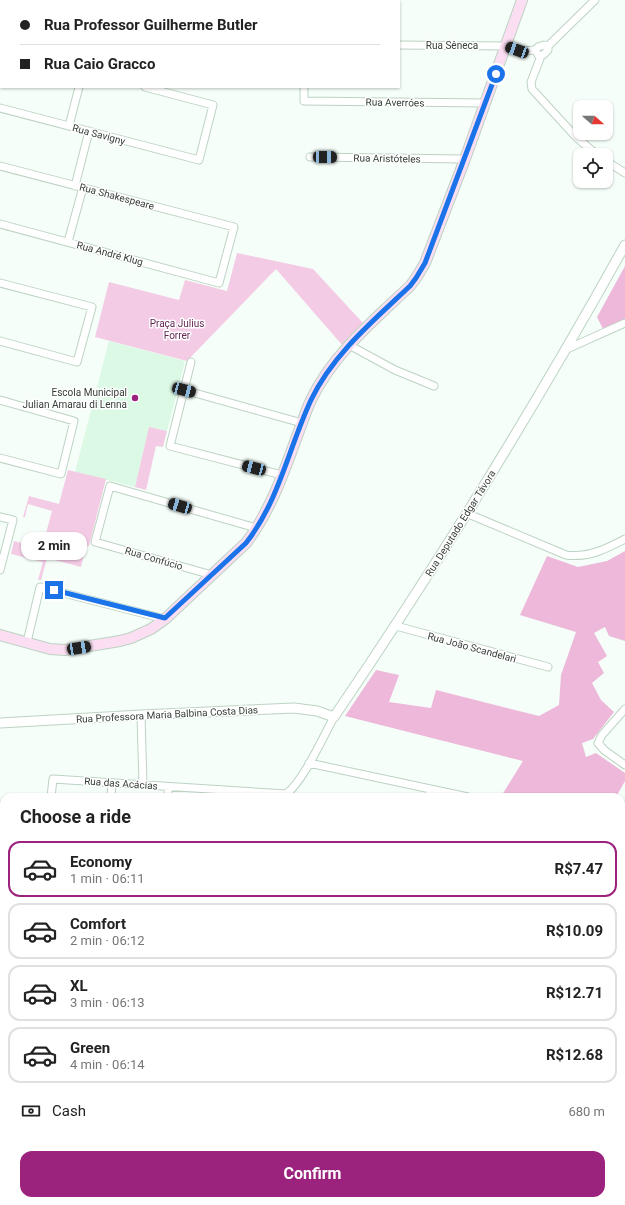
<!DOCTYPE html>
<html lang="en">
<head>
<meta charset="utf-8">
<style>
  :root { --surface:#fff; --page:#f6f6f6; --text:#222; --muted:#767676; --line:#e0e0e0; --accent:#9b237e }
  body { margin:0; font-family:Roboto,sans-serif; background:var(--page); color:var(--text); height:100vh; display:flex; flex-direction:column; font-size:15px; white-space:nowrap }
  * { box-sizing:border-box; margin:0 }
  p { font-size:13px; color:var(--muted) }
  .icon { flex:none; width:22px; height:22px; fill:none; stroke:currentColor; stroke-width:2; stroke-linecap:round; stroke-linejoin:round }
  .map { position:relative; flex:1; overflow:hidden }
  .details { position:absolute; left:0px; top:793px; width:625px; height:412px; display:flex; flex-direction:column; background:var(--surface); border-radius:12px 12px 0 0; box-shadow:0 1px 3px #0004 }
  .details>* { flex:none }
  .hud { position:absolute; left:0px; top:0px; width:400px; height:88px; box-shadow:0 1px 3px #0004; display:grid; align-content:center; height:88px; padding:0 20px; background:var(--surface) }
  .needle { width:26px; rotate:111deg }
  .buttons { position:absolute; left:573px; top:100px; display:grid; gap:8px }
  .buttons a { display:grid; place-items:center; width:40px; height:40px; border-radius:8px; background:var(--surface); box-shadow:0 1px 3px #0004; font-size:20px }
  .end { position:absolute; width:18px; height:18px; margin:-9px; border:5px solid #1a73e8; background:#fff; box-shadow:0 0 0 2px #fff }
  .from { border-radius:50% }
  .bubble { position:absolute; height:28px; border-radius:12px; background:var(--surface); box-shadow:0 1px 3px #0004; font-size:13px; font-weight:700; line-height:28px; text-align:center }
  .car { position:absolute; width:12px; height:24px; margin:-12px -6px; border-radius:5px; box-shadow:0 0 3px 1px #0007; background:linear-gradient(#222 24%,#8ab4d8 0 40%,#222 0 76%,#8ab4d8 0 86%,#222 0) }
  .hud b { display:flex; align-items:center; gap:14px; height:38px; font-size:15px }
  .hud b+b { border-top:1px solid var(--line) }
  .hud i { width:10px; height:10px; background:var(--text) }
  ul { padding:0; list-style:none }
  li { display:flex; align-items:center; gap:12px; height:56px; margin:0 8px 6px; padding:0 12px; border:2px solid var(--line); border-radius:12px }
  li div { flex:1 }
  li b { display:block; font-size:15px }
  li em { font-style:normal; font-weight:700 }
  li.active { border-color:var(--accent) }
  li>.icon { width:36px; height:36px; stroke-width:1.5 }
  h2 { padding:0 20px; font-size:18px; line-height:48px }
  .pay { display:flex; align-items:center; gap:10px; height:44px; padding:0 20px; font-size:15px }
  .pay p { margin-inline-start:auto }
  .button { display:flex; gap:8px; margin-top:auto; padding:8px 20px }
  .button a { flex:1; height:46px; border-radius:12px; background:var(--accent); color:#fff; font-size:16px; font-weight:700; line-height:46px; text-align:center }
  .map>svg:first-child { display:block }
</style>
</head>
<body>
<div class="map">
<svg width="625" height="1205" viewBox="0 0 625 1205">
  <rect width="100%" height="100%" fill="#f5fef8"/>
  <!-- built -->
  <path fill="#dbf9e4" d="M109 341 185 361 167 431 149 427 135 487 75 472Z"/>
  <!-- green -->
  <path fill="#f4cbe5" d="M237 253 313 269 363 323 343 346 276 269 187 361 95 337 109 282 179 300 185 280 227 291Z
    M149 427 167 431 163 447 156 446 146 490 135 487Z
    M68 470 106 479 89 546H86L81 567 47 558 41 580H38L43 562 11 554 14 541 42 548 52 511 28 504 25 517H23L29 496 59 504Z
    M32 1201H66L64 1205H32Z
    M423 1201H484L499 1205H424Z"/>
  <!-- forest -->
  <path fill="#edb8da" d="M625 266V319L603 329 597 317Z
    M625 551V641L609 636 605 627 594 633 607 656 598 662 604 673 592 683 601 700 614 712 593 739 582 743 586 757 596 753 625 773V781L616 797H509L502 795 523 761 345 716 376 670 399 675 389 702 431 708 436 690 539 716 559 705 561 675 576 632 520 615 547 556 578 567 607 561Z"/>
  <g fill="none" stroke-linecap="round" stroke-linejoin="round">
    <defs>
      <path id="minor" d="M39 0 43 1
        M89 1V0
        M221 1V0
        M399 45 506 46 522 51 535 50
        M544 45 548 46V50L543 55 539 56 535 50 538 47Z
        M548 46 595 0
        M0 49H1
        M541 56 531 82 532 89 575 136 597 155
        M304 87V101L486 103
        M0 108 199 160 213 105 145 87
        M69 126 79 87
        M310 157 465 159
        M606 161 625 173
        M0 166 234 227 219 283 0 224
        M75 186 89 131
        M68 242 83 187
        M0 283 92 307 77 362 0 341
        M349 345 395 370 434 386
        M567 349 625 323
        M191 362 170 446 282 475
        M184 390 302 423
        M0 400 74 421 61 474 0 458
        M466 513 566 555C588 558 606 549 625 539
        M0 517 13 520 0 570
        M212 575 95 542 110 486 256 528
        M396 626 548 667
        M27 642 40 587 165 619
        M625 709 602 735 598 743 604 750 625 765
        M141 715 143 785
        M309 763 468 797
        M286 794C303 782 323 737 334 717
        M51 797 53 779 286 794
        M111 797 112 783
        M168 797V787
        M429 797 430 789
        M621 839 625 841
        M0 851H4
        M0 932H4
        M621 941 625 944
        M0 1016H4
        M621 1074 625 1076
        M0 1098 4 1099
        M0 1179 4 1180
        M158 1201 221 1205
        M304 1201 305 1205
        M418 1201 420 1205
        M493 1201 500 1203
        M70 1205 73 1201
        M257 1205V1201
        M370 1205 380 1201
        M625 1205V1204"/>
      <path id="tertiary" d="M0 723 141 715 294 708 317 711 334 717C438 564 535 407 625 245"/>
      <path id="secondary" d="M0 635 50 649 65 650 120 641 131 638 151 629 165 619 246 543C269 513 283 475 296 439 301 426 305 413 311 400 333 354 374 320 410 286L416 278 425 263 465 159 522 0"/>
    </defs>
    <!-- minor casing -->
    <use href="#minor" stroke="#bdd3c3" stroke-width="9"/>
    <!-- tertiary casing -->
    <use href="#tertiary" stroke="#bdd3c3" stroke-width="11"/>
    <!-- secondary casing -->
    <use href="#secondary" stroke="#bdd3c3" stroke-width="12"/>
    <!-- minor -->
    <use href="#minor" stroke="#fff" stroke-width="7"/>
    <!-- tertiary -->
    <use href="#tertiary" stroke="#fff" stroke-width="9"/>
    <!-- secondary -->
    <use href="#secondary" stroke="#fbdef2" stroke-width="10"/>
  </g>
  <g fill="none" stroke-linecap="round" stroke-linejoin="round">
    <!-- route -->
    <path stroke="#1a73e8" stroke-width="5" d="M54 590 165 618 246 543C279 501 289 447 311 400 333 354 374 320 410 286L416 278 425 263 496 74"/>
  </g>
  <!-- markers -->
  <circle fill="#9b237e" stroke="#fff" stroke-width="1.5" cx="135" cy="398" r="4"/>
  <g text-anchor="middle" stroke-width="3" stroke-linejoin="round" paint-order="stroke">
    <!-- street labels -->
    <g font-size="10" fill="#353d37" stroke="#fff">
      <text x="452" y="49">Rua Sêneca</text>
      <text transform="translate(395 102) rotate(1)" y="4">Rua Averróes</text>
      <text transform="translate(99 134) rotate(15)" y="4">Rua Savigny</text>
      <text transform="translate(387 158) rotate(1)" y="4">Rua Aristóteles</text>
      <text transform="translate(117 196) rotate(15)" y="4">Rua Shakespeare</text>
      <text transform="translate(110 253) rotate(15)" y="4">Rua André Klug</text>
      <text transform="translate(460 523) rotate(-58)" y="4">Rua Deputado Edgar Távora</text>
      <text transform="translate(154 558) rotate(16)" y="4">Rua Confúcio</text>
      <text transform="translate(472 647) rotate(15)" y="4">Rua João Scandelari</text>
      <text transform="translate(167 714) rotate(-3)" y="4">Rua Professora Maria Balbina Costa Dias</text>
      <text transform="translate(121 783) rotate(4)" y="4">Rua das Acácias</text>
    </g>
    <!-- park labels -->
    <g font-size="10" fill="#642653" stroke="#fff">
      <text x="177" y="327">Praça Julius<tspan x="177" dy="12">Forrer</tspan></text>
    </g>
    <!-- poi labels -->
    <g font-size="10" fill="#353d37" stroke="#fff" text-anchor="end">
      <text x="127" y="396">Escola Municipal<tspan x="127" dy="12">Julian Amarau di Lenna</tspan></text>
    </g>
  </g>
</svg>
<div class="buttons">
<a><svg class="needle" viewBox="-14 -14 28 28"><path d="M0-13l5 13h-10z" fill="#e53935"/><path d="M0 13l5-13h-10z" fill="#767676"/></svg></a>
<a><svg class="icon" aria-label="locate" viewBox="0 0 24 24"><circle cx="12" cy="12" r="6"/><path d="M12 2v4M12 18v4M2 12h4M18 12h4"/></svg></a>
</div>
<i class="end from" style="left:496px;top:74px"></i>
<i class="end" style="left:54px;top:590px"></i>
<div class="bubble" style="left:21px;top:532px;width:66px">2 min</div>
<i class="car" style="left:517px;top:50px;rotate:290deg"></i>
<i class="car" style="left:325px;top:157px;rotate:91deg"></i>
<i class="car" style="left:184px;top:390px;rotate:105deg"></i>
<i class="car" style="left:254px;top:468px;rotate:285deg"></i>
<i class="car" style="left:180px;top:506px;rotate:286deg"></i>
<i class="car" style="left:79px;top:648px;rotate:81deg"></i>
<div class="hud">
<b><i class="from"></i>Rua Professor Guilherme Butler</b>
<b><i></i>Rua Caio Gracco</b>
</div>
<section class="details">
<h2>Choose a ride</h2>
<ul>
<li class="active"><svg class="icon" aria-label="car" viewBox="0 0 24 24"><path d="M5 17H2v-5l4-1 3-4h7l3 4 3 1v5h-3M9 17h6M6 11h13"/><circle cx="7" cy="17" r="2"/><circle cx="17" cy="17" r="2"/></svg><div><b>Economy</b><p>1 min · 06:11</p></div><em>R$7.47</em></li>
<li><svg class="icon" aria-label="car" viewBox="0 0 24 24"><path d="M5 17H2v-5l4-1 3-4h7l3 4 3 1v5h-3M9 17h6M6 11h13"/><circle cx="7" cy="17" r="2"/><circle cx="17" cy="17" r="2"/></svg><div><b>Comfort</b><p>2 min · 06:12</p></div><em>R$10.09</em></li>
<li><svg class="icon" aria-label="car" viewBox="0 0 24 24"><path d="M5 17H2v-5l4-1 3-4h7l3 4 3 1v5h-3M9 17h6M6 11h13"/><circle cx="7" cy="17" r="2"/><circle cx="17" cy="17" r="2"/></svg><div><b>XL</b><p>3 min · 06:13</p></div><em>R$12.71</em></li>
<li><svg class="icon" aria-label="car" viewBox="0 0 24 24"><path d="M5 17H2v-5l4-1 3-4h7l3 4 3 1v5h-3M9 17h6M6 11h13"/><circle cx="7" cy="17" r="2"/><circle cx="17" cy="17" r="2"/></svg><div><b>Green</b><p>4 min · 06:14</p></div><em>R$12.68</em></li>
</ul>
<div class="pay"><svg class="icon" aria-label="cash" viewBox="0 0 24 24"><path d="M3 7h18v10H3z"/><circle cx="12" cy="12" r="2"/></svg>Cash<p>680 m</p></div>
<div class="button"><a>Confirm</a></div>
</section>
</div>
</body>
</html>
